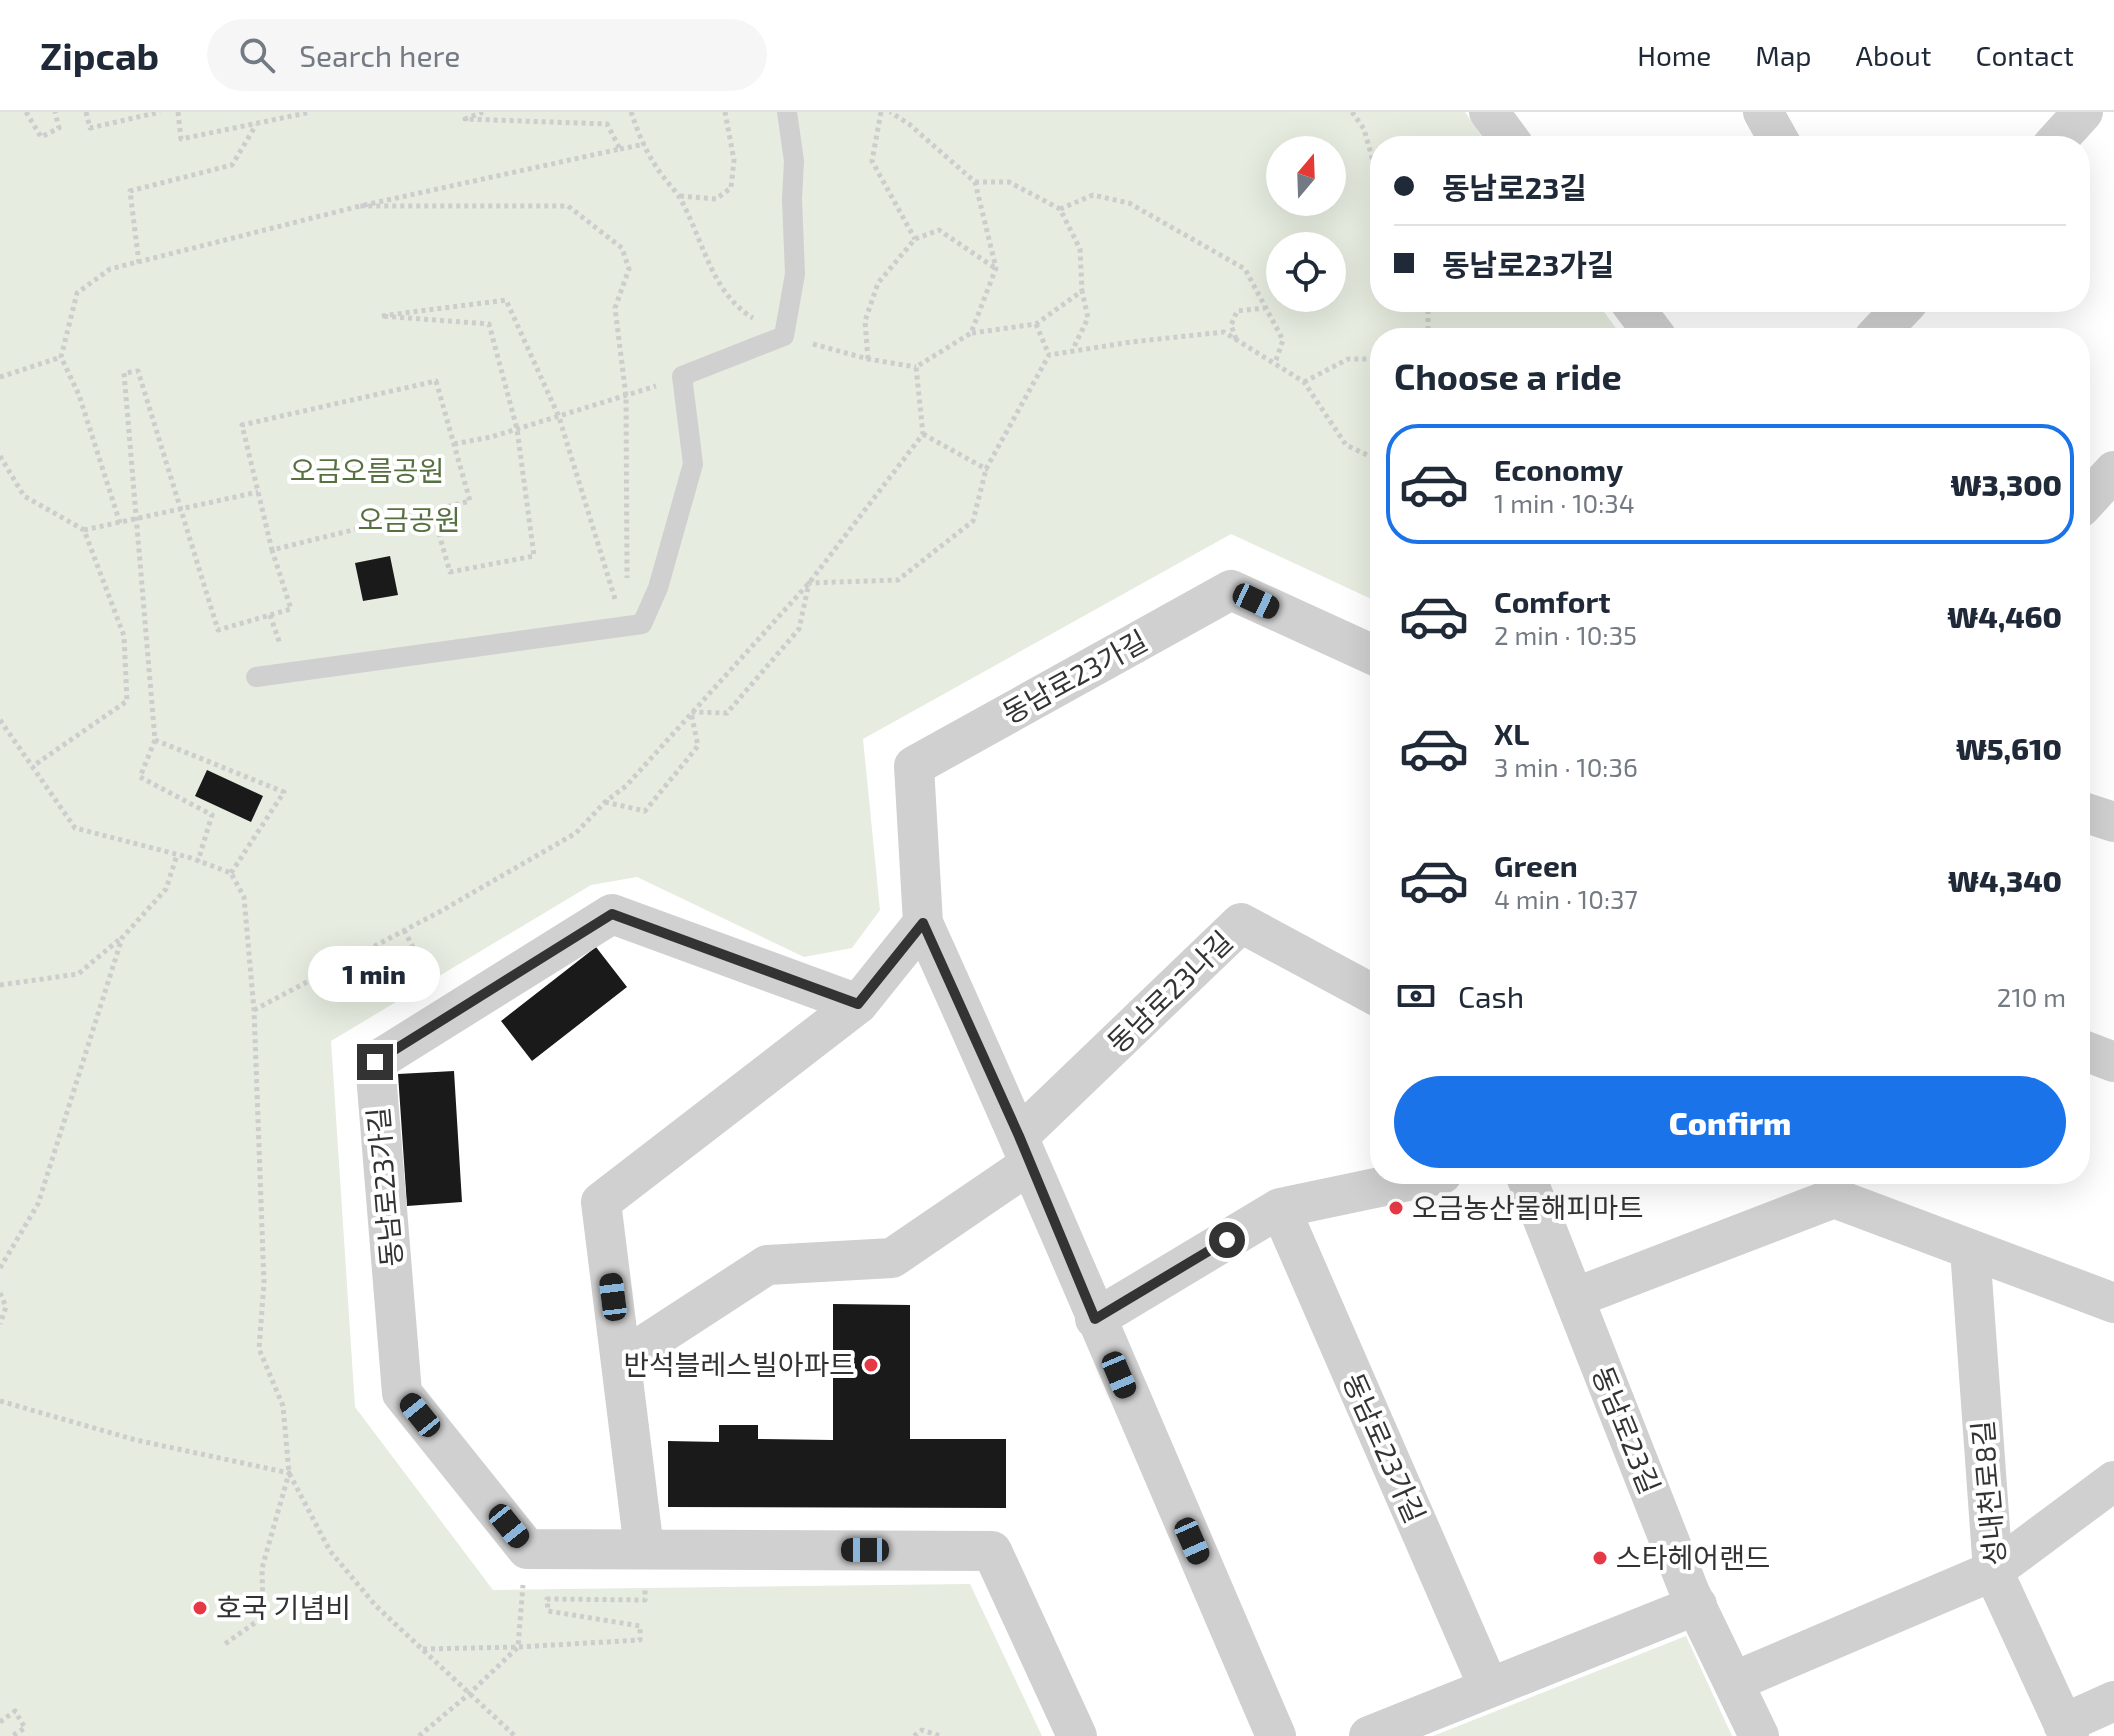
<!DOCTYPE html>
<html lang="en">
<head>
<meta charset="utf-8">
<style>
  :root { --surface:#fff; --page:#f6f6f7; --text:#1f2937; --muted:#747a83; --line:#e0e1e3; --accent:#1a73e8 }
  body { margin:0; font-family:"Exo 2","Noto Sans KR",sans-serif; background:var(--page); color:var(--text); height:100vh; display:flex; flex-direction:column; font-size:30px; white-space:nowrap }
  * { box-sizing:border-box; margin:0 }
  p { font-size:26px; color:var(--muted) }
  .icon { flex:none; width:44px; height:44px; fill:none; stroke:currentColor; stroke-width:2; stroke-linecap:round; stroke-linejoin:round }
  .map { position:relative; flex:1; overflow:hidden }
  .side { position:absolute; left:1370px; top:216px; width:720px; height:856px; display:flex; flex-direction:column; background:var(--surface); border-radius:32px; box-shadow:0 8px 32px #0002 }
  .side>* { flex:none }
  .banner { position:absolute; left:1370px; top:24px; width:720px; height:176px; border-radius:32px; box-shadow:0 8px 32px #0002; display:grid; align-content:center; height:176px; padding:0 24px; background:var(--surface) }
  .needle { width:52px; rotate:19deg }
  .buttons { position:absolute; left:1266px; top:24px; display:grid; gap:16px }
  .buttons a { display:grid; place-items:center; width:80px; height:80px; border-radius:50%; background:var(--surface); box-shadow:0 8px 32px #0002; font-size:40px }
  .end { position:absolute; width:36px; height:36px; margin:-18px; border:10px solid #333; background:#fff; box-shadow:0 0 0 4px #fff }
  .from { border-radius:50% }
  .bubble { position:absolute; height:56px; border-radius:28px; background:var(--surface); box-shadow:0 8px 32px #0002; font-size:26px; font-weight:800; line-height:56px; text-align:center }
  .car { position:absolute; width:24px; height:48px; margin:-24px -12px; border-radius:10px; box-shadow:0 0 6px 2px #0007; background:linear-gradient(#222 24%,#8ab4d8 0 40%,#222 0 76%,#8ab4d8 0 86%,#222 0) }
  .banner b { display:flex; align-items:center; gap:28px; height:76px; font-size:30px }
  .banner b+b { border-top:2px solid var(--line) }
  .banner i { width:20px; height:20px; background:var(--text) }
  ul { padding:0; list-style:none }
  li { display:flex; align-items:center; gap:24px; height:120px; margin:0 16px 12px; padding:0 8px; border:4px solid transparent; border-radius:32px }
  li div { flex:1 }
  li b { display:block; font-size:30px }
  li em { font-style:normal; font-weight:800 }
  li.active { border-color:var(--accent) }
  li>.icon { width:72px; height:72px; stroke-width:1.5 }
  h2 { padding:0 24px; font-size:36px; line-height:96px }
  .pay { display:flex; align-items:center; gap:20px; height:88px; padding:0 24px; font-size:30px }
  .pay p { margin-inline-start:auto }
  .button { display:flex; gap:16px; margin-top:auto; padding:16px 24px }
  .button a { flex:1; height:92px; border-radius:48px; background:var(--accent); color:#fff; font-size:32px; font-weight:800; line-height:92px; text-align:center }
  header { display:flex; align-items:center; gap:48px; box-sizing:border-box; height:112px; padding:0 40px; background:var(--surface); border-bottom:2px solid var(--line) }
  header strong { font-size:38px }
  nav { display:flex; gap:44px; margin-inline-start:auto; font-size:28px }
  .search { width:560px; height:72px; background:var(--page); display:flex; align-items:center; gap:20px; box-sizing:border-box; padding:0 28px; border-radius:44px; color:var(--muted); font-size:30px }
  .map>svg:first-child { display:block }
</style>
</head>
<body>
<header>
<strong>Zipcab</strong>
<div class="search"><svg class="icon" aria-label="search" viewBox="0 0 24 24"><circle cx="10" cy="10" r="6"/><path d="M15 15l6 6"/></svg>Search here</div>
<nav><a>Home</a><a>Map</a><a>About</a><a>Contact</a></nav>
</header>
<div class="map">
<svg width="2114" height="1624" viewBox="0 0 2114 1624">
  <rect width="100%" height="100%" fill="#fff"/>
  <!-- green -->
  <path fill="#e6ecdf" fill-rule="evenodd" d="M0 0H1465L1488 34H1380V190H1597L1623 226H1380V491L1231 422 863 627 880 798 852 836 804 845 637 765 591 773 331 929 355 1295 493 1478 970 1472 1042 1624H0ZM1280 38H1332V90H1280ZM1280 134H1332V186H1280Z
    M1686 1524 1732 1624H1433Z"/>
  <!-- building -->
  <path fill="#1a1a1a" d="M390 444 398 483 363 489 355 451Z
    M207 658 263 684 251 710 195 684Z
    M596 835 627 875 532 949 501 909Z
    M454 959 462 1090 407 1094 398 962Z
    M833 1192 910 1193V1327H1006V1396L668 1395V1329L719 1330V1313H758V1327L833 1328Z"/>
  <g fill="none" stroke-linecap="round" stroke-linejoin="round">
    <!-- path -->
    <path stroke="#cdcdcd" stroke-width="5" stroke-dasharray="4 4" stroke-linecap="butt" d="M26 0 41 25 59 16 55 0
      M86 0 90 16 160 0
      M178 0 181 27 311 0
      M483 0 465 7 607 12 620 37 360 94H568L622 136 629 157 615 196 626 284 627 466
      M631 0C637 17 644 36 654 51 661 64 672 74 680 86 703 127 711 181 753 206
      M881 0 872 49 915 127
      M1352 0 1364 17 1380 74
      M620 37 645 32
      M975 70H1009L1060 97 1080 137 1082 179
      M680 84 716 87 731 76 734 48 725 0
      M1060 97 1093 83 1129 91 1245 157 1283 228 1275 251
      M139 151 130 79 232 53 256 13
      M1036 212 1049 243
      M972 221 1036 212 1082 179 1088 206 1072 239
      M1428 226V190
      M1236 227 1231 213 1237 199 1265 196
      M813 232 868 247 916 255
      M868 247 865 209 878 171 915 127 939 118 995 156
      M0 265 61 245
      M436 269 470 389 272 438 242 313Z
      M1304 270 1348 247H1380
      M923 322 986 357 1049 243 1131 230 1224 220 1304 270 1346 333 1380 349
      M454 332 491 325 656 274
      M0 344 24 384 84 418 124 524 127 589 33 654
      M432 398 450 460 534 444 517 317 489 212 381 204 506 188 559 305 615 487
      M120 411 79 283 61 245 77 181 110 157 360 94
      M84 418 258 380
      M270 503 280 532
      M0 608 75 716 191 746 231 761 244 785 254 898 264 1171 259 1237 283 1294 289 1361 330 1439 376 1494 515 1624
      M155 628 140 665 212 703 198 749
      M605 690 645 699 698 634 691 600 727 601 799 517 809 471 898 468 973 409 986 357
      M231 761 284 680 155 628 124 261 138 259 218 518 291 497 272 438
      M404 818 431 870
      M0 873 78 862 121 826
      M254 898 441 799 576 721 605 690 626 674 809 471 923 322 916 255 971 221 996 156 975 70 909 12 890 0
      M0 1156 38 1092 122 826 166 777 177 743
      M0 1181 6 1195 0 1212
      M0 1289 136 1328 289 1361 262 1456 263 1505 222 1534
      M423 1537 518 1535 640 1528V1514L548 1499 547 1487 645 1488V1477
      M0 1610 15 1599 25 1616 12 1624
      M419 1624 469 1582 518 1535 523 1473
      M914 1624 922 1618 940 1624"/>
    <!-- lane -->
    <path stroke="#d0d0d0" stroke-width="20" d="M256 565 642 512 658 476 693 352 682 264 784 224 795 162 792 87 794 49 787 0"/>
    <!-- street -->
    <path stroke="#d0d0d0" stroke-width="40" d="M1489 0 1514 34
      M1763 0 1782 34
      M2052 34 2083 0
      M1630 190 1657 226
      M1874 226 1908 190
      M2080 396 2114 359
      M2080 699 2114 710
      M923 811C1045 1080 1159 1353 1276 1624
      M2080 937 2114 950
      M1019 1024 1241 811 1380 886
      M1525 1062 1690 1481 1759 1624
      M1280 1096 1489 1576
      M1970 1137 1993 1459 2069 1624
      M1574 1186 1834 1086 2114 1191
      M1095 1207 1280 1096 1442 1062
      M621 1248 767 1153 892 1146 1030 1052
      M644 1437 601 1090 858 892
      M1733 1570 1993 1459 2114 1369
      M2063 1612 2114 1589
      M1077 1624 992 1439 527 1437 402 1281 375 950 612 802 858 892 923 811 914 654 1231 478 1380 546
      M1369 1624 1697 1493"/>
  </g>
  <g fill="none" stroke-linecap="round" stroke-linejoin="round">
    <!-- route -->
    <path stroke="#333" stroke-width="10" d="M375 950 612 802 858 892 923 811 1019 1024 1095 1207 1227 1128"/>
  </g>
  <!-- markers -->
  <g fill="#e63946" stroke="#fff" stroke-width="3">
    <circle cx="1396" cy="1096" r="8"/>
    <circle cx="871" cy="1253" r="8"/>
    <circle cx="1600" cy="1446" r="8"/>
    <circle cx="200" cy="1496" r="8"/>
  </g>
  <g text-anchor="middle" stroke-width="8" stroke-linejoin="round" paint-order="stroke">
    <!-- park labels -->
    <g font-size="28" fill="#56703f" stroke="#fff">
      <text x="367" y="369">오금오름공원</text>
      <text x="409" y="418">오금공원</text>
    </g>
    <!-- street labels -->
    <g font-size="28" fill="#333" stroke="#fff">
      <text transform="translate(1075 565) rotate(-29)" y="10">동남로23가길</text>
      <text transform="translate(1170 880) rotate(-44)" y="10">동남로23나길</text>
      <text transform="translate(385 1075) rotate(-95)" y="10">동남로23가길</text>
      <text transform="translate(1626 1318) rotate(68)" y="10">동남로23길</text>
      <text transform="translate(1384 1336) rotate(66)" y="10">동남로23가길</text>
      <text transform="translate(1989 1381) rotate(-95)" y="10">성내천로8길</text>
    </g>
    <!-- poi labels -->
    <g font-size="28" fill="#333" stroke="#fff" text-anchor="start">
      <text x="1412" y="1106">오금농산물해피마트</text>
      <text x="855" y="1263" text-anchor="end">반석블레스빌아파트</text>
      <text x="1616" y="1456">스타헤어랜드</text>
      <text x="216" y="1506">호국 기념비</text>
    </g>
  </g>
</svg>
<div class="buttons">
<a><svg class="needle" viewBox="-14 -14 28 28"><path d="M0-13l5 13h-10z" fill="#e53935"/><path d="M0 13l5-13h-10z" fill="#747a83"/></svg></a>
<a><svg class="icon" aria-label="locate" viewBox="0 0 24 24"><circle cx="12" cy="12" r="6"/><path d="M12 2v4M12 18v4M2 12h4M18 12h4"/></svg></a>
</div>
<i class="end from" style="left:1227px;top:1128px"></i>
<i class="end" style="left:375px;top:950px"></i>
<div class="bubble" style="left:308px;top:834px;width:132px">1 min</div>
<i class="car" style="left:1256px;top:489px;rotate:115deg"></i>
<i class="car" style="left:613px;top:1185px;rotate:353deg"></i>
<i class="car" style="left:1119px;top:1263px;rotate:157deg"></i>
<i class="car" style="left:420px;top:1303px;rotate:321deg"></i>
<i class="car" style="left:509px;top:1414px;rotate:141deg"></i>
<i class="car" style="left:1192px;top:1429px;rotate:156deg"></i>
<i class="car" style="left:865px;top:1438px;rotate:270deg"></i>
<div class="banner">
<b><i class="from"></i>동남로23길</b>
<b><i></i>동남로23가길</b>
</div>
<section class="side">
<h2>Choose a ride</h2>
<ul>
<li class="active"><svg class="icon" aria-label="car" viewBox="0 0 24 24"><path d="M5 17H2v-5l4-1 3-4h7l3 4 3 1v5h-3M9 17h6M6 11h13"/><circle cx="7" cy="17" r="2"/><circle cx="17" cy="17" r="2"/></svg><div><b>Economy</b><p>1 min · 10:34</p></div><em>₩3,300</em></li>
<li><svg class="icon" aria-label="car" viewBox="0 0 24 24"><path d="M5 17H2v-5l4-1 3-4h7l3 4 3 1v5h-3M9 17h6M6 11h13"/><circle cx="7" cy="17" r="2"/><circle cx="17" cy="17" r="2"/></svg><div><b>Comfort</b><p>2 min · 10:35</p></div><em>₩4,460</em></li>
<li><svg class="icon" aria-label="car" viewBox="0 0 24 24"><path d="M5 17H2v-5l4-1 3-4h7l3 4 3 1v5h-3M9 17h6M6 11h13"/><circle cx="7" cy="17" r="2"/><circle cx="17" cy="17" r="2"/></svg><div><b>XL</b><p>3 min · 10:36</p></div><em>₩5,610</em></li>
<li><svg class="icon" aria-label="car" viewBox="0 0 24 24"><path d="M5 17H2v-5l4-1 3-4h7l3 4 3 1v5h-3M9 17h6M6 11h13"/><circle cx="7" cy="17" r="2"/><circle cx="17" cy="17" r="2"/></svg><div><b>Green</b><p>4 min · 10:37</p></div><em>₩4,340</em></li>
</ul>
<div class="pay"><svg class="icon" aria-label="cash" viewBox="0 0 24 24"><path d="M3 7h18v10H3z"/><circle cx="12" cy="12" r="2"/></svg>Cash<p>210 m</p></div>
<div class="button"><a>Confirm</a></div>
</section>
</div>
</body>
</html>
